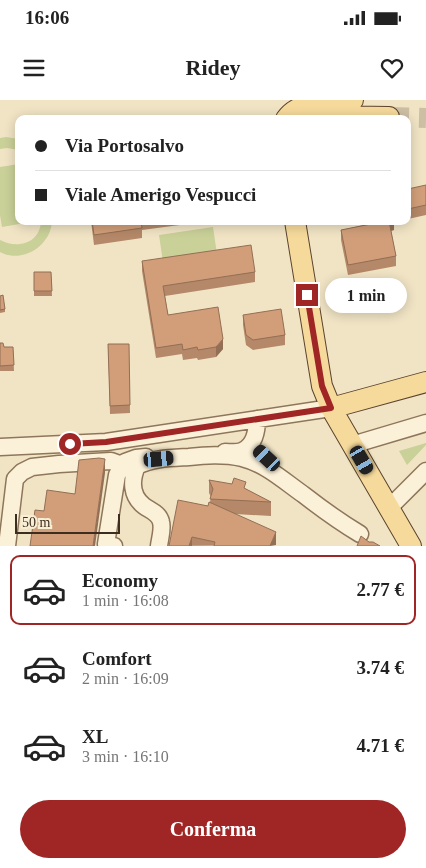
<!DOCTYPE html>
<html lang="it">
<head>
<meta charset="utf-8">
<style>
  :root { --surface:#fff; --page:#f2f2f2; --text:#222; --muted:#767676; --line:#e0e0e0; --accent:#a02626 }
  body { margin:0; font-family:"Times New Roman",serif; background:var(--page); color:var(--text); height:100vh; display:flex; flex-direction:column; font-size:19px; white-space:nowrap }
  * { box-sizing:border-box; margin:0 }
  p { font-size:16px; color:var(--muted) }
  .icon { flex:none; width:28px; height:28px; fill:none; stroke:currentColor; stroke-width:2; stroke-linecap:round; stroke-linejoin:round }
  .map { position:relative; height:446px; overflow:hidden }
  .sheet { display:flex; flex-direction:column; background:var(--surface); flex:1 }
  .sheet>* { flex:none }
  .guide { position:absolute; left:15px; top:15px; width:396px; height:110px; border-radius:10px; box-shadow:0 2px 12px #0003; display:grid; align-content:center; height:110px; padding:0 20px; background:var(--surface) }
  .scale { position:absolute; left:15px; bottom:12px; width:105px; box-sizing:border-box; padding-left:5px; border:2px solid #3d2d1e; border-top:0; font-size:14px; line-height:18px; white-space:nowrap; color:#3d2d1e; -webkit-text-stroke:4px #f8eed5; paint-order:stroke }
  .end { position:absolute; width:22px; height:22px; margin:-11px; border:6px solid #a02626; background:#fff; box-shadow:0 0 0 2px #fff }
  .from { border-radius:50% }
  .bubble { position:absolute; height:35px; border-radius:18px; background:var(--surface); box-shadow:0 2px 12px #0003; font-size:16px; font-weight:700; line-height:35px; text-align:center }
  .car { position:absolute; width:15px; height:30px; margin:-15px -8px; border-radius:6px; box-shadow:0 0 4px 1px #0007; background:linear-gradient(#222 24%,#8ab4d8 0 40%,#222 0 76%,#8ab4d8 0 86%,#222 0) }
  .guide b { display:flex; align-items:center; gap:18px; height:48px; font-size:19px }
  .guide b+b { border-top:1px solid var(--line) }
  .guide i { width:12px; height:12px; background:var(--text) }
  ul { padding:9px 0 0; list-style:none }
  li { display:flex; align-items:center; gap:15px; height:70px; margin:0 10px 8px; padding:0 10px; border:2px solid transparent; border-radius:10px }
  li div { flex:1 }
  li b { display:block; font-size:19px }
  li em { font-style:normal; font-weight:700 }
  li.on { border-color:var(--accent) }
  li>.icon { width:45px; height:45px; stroke-width:1.5 }
  .primary-button { display:flex; gap:10px; margin-top:auto; padding:10px 20px }
  .primary-button a { flex:1; height:58px; border-radius:30px; background:var(--accent); color:#fff; font-size:20px; font-weight:700; line-height:58px; text-align:center }
  .status { display:flex; justify-content:space-between; align-items:center; height:35px; padding:0 25px; background:var(--surface); direction:ltr }
  .status svg { height:14px; fill:currentColor }
  header { display:flex; justify-content:space-between; align-items:center; height:65px; padding:0 20px; background:var(--surface); font-size:22px; font-weight:700 }
  .map>svg:first-child { display:block }
</style>
</head>
<body>
<div class="status"><b>16:06</b><svg viewBox="0 0 49 12"><path d="M0 12V9h3v3zM5 12V6h3v6zM10 12V3h3v9zM15 12V0h3v12zM26 1h20v11H26zM47 4h2v5h-2z"/></svg></div>
<header><svg class="icon" aria-label="menu" viewBox="0 0 24 24"><path d="M4 6h16M4 12h16M4 18h16"/></svg>Ridey<svg class="icon" aria-label="heart" viewBox="0 0 24 24"><path d="M12 20l-8-8c-3-5 5-10 8-4 3-6 11-1 8 4z"/></svg></header>
<div class="map">
<svg width="426" height="446" viewBox="0 0 426 446">
  <rect width="100%" height="100%" fill="#f1e4c5"/>
  <!-- green -->
  <path fill="#c9d098" d="M6 37 19 39V50L7 48 0 49V38Z
    M19 64V121L31 122 2 127 0 115V67Z
    M41 121H52C51 146 22 164 0 152V140C17 149 40 144 41 121Z
    M213 127 217 154 163 162 159 135Z
    M426 343V345L407 365 399 351Z"/>
  <g fill="none" stroke-linecap="round" stroke-linejoin="round">
    <!-- major-tunnel -->
    <path stroke="#cdbfa4" stroke-width="20" stroke-dasharray="20 10" stroke-linecap="butt" d="M389 17 426 18"/>
    <defs>
      <path id="minor" d="M352 345 426 323
        M0 347 106 342 331 308
        M225 352C231 352 237 353 242 351 254 346 257 331 257 319
        M389 408 426 371
        M7 446 15 379 22 372 32 367 59 364 111 361 122 365
        M114 446 106 444 117 375 125 362 136 358 146 357
        M159 446C160 438 163 429 161 422 159 413 151 411 144 406 131 396 131 380 137 366 153 358 171 358 189 357 206 355 224 354 242 358 266 364 284 381 304 395 322 409 340 422 360 434"/>
      <path id="major" d="M286 19C299 0 331 1 353 0
        M315 19 320 16 389 17
        M295 121 322 286 331 308 411 446
        M331 308 426 282"/>
    </defs>
    <!-- minor casing -->
    <use href="#minor" stroke="#8e765a" stroke-width="19"/>
    <!-- major casing -->
    <use href="#major" stroke="#5b432e" stroke-width="22"/>
    <!-- minor -->
    <use href="#minor" stroke="#fbf1d9" stroke-width="16"/>
    <!-- major -->
    <use href="#major" stroke="#f6da9c" stroke-width="20"/>
  </g>
  <!-- wall -->
  <path fill="#b48868" d="M426 87V115L408 119V89Z
    M91 121H210L142 130V138L94 145Z
    M369 121H396L394 122V130L391 131 396 156V166L348 175 341 140V130L369 124Z
    M142 161 255 172V182L165 196 168 215 223 249 216 257 198 260 197 258 183 260 182 254 156 258 142 171Z
    M34 172H51L52 196H34Z
    M0 196 5 209V212L0 213Z
    M243 215 285 235V245L253 250 246 245 243 225Z
    M0 243 4 247H13L14 271H0Z
    M108 244H129L130 313 110 314Z
    M209 380 246 389 271 402V416L235 414 276 445 169 446 208 406 210 402 211 397 209 393Z"/>
  <!-- shaded-wall -->
  <path fill="#926f55" d="M389 121H394V130L389 131Z
    M223 239V249L216 257V247Z
    M105 359V373L95 446H93Z
    M276 432V445L270 446Z
    M192 437V446H189Z"/>
  <!-- building -->
  <path fill="#d19e79" stroke="#926f55" d="M426 85V105L408 109V89Z
    M92 121H141L142 128 94 135Z
    M371 121H389L396 156 348 165 341 130 371 124Z
    M251 145 255 172 163 186 168 215 218 207 223 239 216 247 198 250 197 247 183 250 182 244 156 248 142 161Z
    M34 172H51L52 191H34Z
    M3 195 5 209 0 210V196Z
    M281 209 285 235 253 240 246 235 243 215Z
    M0 243H3L4 247H13L14 265 0 266Z
    M108 244H129L130 305 110 306Z
    M99 358 105 359 93 446H30L35 410 44 411 47 390 75 394 79 360Z
    M234 378 246 382 244 388 271 402 210 399 213 389 209 380 232 384Z
    M178 400 208 406 209 402 276 432 270 446H214L215 442 192 437 189 446H169Z
    M361 436 369 442H373L380 446H357Z"/>
  <g fill="none" stroke-linecap="round" stroke-linejoin="round">
    <!-- route -->
    <path stroke="#a02626" stroke-width="6" d="M70 344 106 342 331 308 322 286 307 195"/>
  </g>
</svg>
<div class="scale">50 m</div>
<i class="end from" style="left:70px;top:344px"></i>
<i class="end" style="left:307px;top:195px"></i>
<div class="bubble" style="left:325px;top:178px;width:82px">1 min</div>
<i class="car" style="left:267px;top:358px;rotate:313deg"></i>
<i class="car" style="left:159px;top:359px;rotate:85deg"></i>
<i class="car" style="left:362px;top:360px;rotate:150deg"></i>
<div class="guide">
<b><i class="from"></i>Via Portosalvo</b>
<b><i></i>Viale Amerigo Vespucci</b>
</div>
</div>
<section class="sheet">
<ul>
<li class="on"><svg class="icon" aria-label="car" viewBox="0 0 24 24"><path d="M5 17H2v-5l4-1 3-4h7l3 4 3 1v5h-3M9 17h6M6 11h13"/><circle cx="7" cy="17" r="2"/><circle cx="17" cy="17" r="2"/></svg><div><b>Economy</b><p>1 min · 16:08</p></div><em>2.77 €</em></li>
<li><svg class="icon" aria-label="car" viewBox="0 0 24 24"><path d="M5 17H2v-5l4-1 3-4h7l3 4 3 1v5h-3M9 17h6M6 11h13"/><circle cx="7" cy="17" r="2"/><circle cx="17" cy="17" r="2"/></svg><div><b>Comfort</b><p>2 min · 16:09</p></div><em>3.74 €</em></li>
<li><svg class="icon" aria-label="car" viewBox="0 0 24 24"><path d="M5 17H2v-5l4-1 3-4h7l3 4 3 1v5h-3M9 17h6M6 11h13"/><circle cx="7" cy="17" r="2"/><circle cx="17" cy="17" r="2"/></svg><div><b>XL</b><p>3 min · 16:10</p></div><em>4.71 €</em></li>
</ul>
<div class="primary-button"><a>Conferma</a></div>
</section>
</body>
</html>
